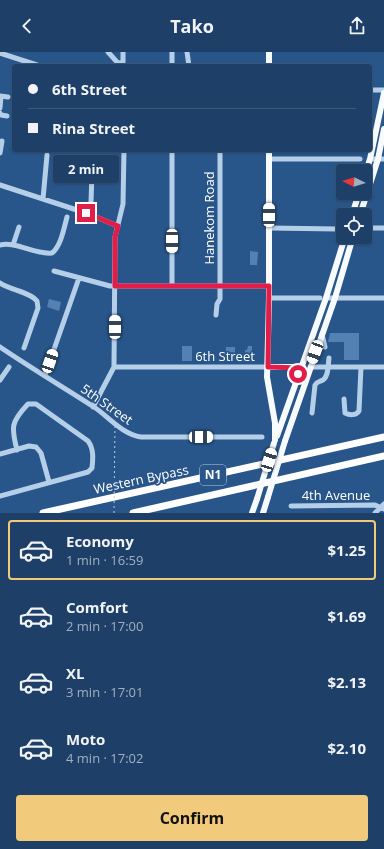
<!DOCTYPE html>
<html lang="en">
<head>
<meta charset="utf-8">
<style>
  :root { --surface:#1e4068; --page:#2b4b71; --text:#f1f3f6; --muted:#a1afc0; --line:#3c597c; --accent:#f1cb7b }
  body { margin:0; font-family:"Open Sans",sans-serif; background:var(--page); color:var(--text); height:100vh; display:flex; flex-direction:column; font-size:15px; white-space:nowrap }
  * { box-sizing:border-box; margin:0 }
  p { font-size:13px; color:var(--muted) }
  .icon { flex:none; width:22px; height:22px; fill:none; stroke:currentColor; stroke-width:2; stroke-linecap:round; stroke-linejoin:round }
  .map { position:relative; height:461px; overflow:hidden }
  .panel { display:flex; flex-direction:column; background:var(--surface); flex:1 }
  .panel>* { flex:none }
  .hud { position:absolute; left:12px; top:12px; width:360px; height:88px; border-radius:4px; box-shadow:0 1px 3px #0004,0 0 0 1px var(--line); display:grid; align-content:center; height:88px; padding:0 16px; background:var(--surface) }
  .needle { width:26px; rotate:275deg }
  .fabs { position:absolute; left:336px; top:112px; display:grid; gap:8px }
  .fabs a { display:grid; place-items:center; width:36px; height:36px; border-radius:4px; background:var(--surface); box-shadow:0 1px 3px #0004,0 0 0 1px var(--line); font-size:20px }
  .end { position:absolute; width:18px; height:18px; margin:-9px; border:5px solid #e11d48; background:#fff; box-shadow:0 0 0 2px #fff }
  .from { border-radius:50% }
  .bubble { position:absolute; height:28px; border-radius:4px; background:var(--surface); box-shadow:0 1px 3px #0004,0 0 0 1px var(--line); font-size:13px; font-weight:700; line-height:28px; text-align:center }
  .car { position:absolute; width:12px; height:24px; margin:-12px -6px; border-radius:5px; box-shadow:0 0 3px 1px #0007; background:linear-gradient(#fff 24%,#345 0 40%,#fff 0 76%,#345 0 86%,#fff 0) }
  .hud b { display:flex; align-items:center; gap:14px; height:38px; font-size:15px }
  .hud b+b { border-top:1px solid var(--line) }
  .hud i { width:10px; height:10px; background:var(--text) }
  ul { padding:7px 0 0; list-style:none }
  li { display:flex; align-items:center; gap:12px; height:60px; margin:0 8px 6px; padding:0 8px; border:2px solid transparent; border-radius:4px }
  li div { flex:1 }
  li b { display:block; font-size:15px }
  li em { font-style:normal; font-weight:700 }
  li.active { border-color:var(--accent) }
  li>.icon { width:36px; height:36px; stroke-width:1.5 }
  .primary-button { display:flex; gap:8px; margin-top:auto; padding:8px 16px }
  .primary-button a { flex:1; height:46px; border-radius:4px; background:var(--accent); color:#111; font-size:16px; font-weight:700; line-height:46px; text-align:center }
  header { display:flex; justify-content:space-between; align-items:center; height:52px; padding:0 16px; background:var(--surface); font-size:18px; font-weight:700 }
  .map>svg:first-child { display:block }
</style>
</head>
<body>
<header><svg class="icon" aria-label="back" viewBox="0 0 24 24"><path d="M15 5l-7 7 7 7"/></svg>Tako<svg class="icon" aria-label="share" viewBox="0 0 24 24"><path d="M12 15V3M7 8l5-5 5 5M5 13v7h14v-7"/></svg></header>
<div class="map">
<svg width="384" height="461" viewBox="0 0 384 461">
  <rect width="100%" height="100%" fill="#28568a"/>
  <!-- building -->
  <path fill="#5481b3" d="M250 199 258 200 257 213H250Z
    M49 247 61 250 59 259 47 255Z
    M330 281H359V308H344V290H328Z
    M182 294H192V309H182Z
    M248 294H252V310H243V303H245V298H247Z
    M226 295H235V307H226Z"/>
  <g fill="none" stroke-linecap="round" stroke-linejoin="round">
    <!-- minor -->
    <path stroke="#b5cfe9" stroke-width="5" d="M108 0 117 10 123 12
      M123 0V14
      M172 0V14
      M187 0 189 14
      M0 1 40 14
      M370 38H384
      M0 44 8 45
      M0 56 1 44
      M0 61 1 63 7 64
      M0 101 2 89
      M269 107H360
      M370 107H384
      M0 133 86 161 118 174
      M43 147 47 103
      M86 161 91 150 92 121
      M269 176 337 177
      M365 176H384
      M0 193C16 189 35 203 52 201 61 194 64 176 67 165
      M13 193 19 175
      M54 219 110 234H269
      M0 231C10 238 30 240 37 249L38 256 24 296
      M172 234V98
      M269 246H320
      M326 246H384
      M216 263 217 252 220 247V98
      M322 282 325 295
      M0 295C31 316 63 335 94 355 109 365 122 382 141 385H262
      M114 315H268
      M310 315H384
      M45 323 79 226
      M0 328 9 315
      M344 347 345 361C349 363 356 364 359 359L361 315
      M93 355 114 315 115 185 123 152 124 98
      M312 361 315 333C317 329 319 330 323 328 329 324 328 312 329 306
      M0 402 29 394 36 395 41 401 49 430
      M0 444 88 420 92 416C93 407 94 397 88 389L36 352H28C11 370 11 375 17 398
      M291 454 375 453 384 457
      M375 461 384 452"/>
    <!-- major -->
    <path stroke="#f8fbfe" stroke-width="6" d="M269 14V0
      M269 98V246L267 325 275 371V388
      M365 123 370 107 384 41
      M352 163 359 141
      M360 163 378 107 384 77
      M268 315H303
      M277 384 326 246 345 185
      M285 389 335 246 353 185
      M252 461 257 447
      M263 461 268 445"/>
    <!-- highway -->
    <path stroke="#fff" stroke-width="7" d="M43 461 384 385
      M133 461 384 404"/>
    <!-- path-bridge -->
    <path stroke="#b5cfe9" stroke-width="1" stroke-dasharray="2 3" stroke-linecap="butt" d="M114 461 115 371"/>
    <!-- major-bridge -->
    <path stroke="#f8fbfe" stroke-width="6" d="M268 445 285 389
      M257 447 274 391"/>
  </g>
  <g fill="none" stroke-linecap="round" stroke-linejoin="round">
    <!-- route -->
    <path stroke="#e11d48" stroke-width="5" d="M86 161 118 174 115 185V234H269L268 315 300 316 298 322"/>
  </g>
  <g text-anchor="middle" stroke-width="3.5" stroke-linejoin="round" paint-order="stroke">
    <!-- shield labels -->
    <rect fill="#28568a" stroke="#beccdc" stroke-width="1" x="200" y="413" width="26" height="20" rx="3"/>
    <g font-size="12" font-weight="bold" fill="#fff">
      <text x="213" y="427">N1</text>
    </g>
    <!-- street labels -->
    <g font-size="13" fill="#fff" stroke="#28568a">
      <text transform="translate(209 166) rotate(-90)" y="5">Hanekom Road</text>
      <text x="225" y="309">6th Street</text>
      <text transform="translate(107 352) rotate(35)" y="5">5th Street</text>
      <text transform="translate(141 427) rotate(-12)" y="5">Western Bypass</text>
      <text x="336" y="448">4th Avenue</text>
    </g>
  </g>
</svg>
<div class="fabs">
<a><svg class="needle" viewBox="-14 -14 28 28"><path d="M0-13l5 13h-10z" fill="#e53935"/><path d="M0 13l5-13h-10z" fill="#a1afc0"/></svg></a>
<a><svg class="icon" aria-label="locate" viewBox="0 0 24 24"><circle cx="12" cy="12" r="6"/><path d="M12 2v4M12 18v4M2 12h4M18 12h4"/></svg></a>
</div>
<i class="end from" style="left:298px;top:322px"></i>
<i class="end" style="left:86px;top:161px"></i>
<div class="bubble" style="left:53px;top:103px;width:66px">2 min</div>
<i class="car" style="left:269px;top:163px;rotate:0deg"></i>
<i class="car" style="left:172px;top:189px;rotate:180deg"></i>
<i class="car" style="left:115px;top:275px;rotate:0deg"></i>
<i class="car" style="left:315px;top:300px;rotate:200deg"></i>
<i class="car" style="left:50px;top:309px;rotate:19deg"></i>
<i class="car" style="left:201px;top:385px;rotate:90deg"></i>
<i class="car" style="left:269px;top:408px;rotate:17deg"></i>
<div class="hud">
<b><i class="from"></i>6th Street</b>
<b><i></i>Rina Street</b>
</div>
</div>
<section class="panel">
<ul>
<li class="active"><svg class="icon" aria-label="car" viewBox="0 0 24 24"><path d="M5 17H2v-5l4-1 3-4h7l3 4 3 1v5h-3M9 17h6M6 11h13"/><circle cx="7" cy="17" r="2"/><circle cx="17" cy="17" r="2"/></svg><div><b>Economy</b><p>1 min · 16:59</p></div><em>$1.25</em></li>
<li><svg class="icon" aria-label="car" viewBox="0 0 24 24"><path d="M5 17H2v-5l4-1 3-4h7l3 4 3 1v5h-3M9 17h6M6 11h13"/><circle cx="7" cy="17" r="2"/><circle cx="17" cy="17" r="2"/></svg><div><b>Comfort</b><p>2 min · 17:00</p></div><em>$1.69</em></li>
<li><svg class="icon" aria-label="car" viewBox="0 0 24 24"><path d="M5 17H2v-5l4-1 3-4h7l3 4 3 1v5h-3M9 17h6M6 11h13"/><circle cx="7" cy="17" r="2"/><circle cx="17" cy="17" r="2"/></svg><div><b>XL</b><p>3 min · 17:01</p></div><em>$2.13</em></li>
<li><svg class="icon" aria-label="car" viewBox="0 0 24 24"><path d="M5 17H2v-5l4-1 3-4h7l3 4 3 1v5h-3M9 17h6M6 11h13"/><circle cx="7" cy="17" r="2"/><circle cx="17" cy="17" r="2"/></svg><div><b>Moto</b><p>4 min · 17:02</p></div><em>$2.10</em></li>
</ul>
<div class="primary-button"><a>Confirm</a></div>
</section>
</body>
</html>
